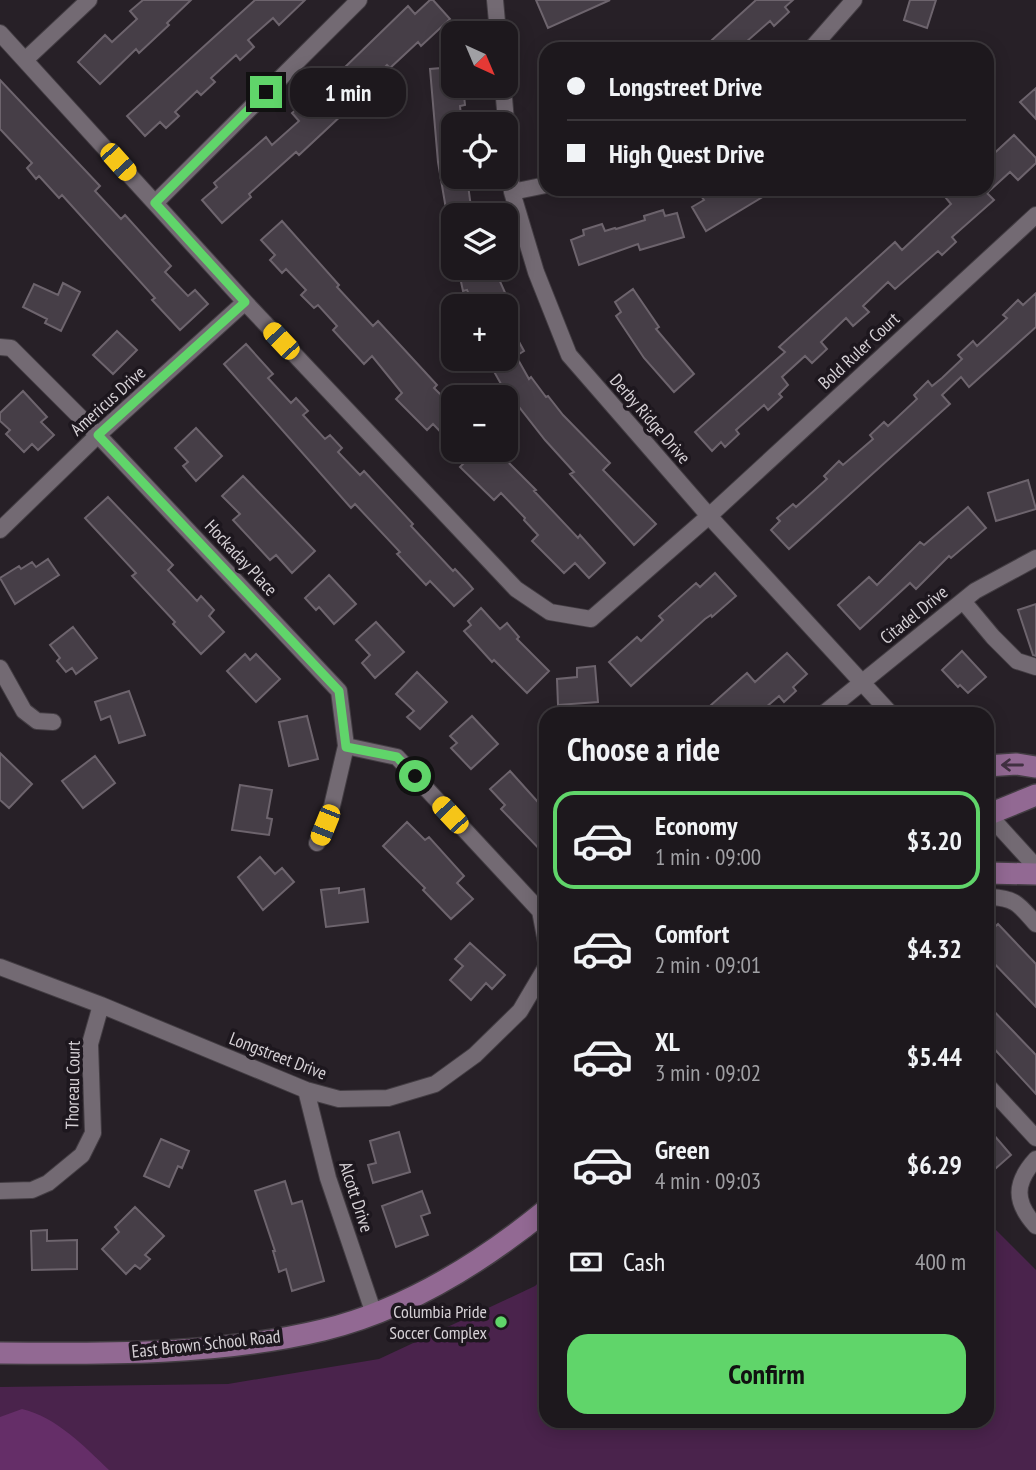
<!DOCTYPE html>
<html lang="en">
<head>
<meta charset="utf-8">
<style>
  :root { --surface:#1d181d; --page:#252126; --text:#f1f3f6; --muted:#a0a0a4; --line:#3b373b; --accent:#60d56a }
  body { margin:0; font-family:"PT Sans Narrow",sans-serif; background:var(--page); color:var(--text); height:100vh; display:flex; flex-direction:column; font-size:26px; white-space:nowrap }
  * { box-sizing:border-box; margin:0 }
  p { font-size:23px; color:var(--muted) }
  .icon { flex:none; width:38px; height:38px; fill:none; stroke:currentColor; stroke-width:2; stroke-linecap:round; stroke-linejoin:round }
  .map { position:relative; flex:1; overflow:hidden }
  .details { position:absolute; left:539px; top:707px; width:455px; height:721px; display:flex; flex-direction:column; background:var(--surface); border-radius:21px; box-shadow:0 4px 18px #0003,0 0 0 2px var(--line) }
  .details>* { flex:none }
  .guide { position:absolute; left:539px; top:42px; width:455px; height:154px; border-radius:21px; box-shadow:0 4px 18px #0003,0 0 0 2px var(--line); display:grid; align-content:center; height:154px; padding:0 28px; background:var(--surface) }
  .needle { width:46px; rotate:136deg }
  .fabs { position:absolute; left:441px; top:21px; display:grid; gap:14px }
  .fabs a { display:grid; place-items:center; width:77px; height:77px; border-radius:14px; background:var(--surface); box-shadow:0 4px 18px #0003,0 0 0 2px var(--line); font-size:35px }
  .end { position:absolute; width:32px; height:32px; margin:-16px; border:9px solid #60d56a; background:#111; box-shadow:0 0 0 4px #111 }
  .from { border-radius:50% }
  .bubble { position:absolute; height:49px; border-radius:21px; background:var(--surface); box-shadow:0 4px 18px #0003,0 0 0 2px var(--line); font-size:23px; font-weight:700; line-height:49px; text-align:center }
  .car { position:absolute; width:21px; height:42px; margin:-21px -10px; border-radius:9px; box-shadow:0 0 5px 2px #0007; background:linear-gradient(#f5c518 24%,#345 0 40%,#f5c518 0 76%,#345 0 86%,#f5c518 0) }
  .guide b { display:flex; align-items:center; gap:24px; height:66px; font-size:26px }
  .guide b+b { border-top:2px solid var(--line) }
  .guide i { width:18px; height:18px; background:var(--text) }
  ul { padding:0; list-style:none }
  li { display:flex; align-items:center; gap:21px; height:98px; margin:0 14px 10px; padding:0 14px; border:4px solid transparent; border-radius:21px }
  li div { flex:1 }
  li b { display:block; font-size:26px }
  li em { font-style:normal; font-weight:700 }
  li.on { border-color:var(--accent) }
  li>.icon { width:63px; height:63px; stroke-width:1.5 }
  h2 { padding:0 28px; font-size:32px; line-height:84px }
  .pay { display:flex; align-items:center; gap:18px; height:77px; padding:0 28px; font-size:26px }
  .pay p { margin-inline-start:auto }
  .button { display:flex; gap:14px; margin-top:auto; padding:14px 28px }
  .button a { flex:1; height:80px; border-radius:21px; background:var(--accent); color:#111; font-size:28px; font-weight:700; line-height:80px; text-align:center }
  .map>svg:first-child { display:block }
</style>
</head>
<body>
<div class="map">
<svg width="1036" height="1470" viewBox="0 0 1036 1470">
  <rect width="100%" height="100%" fill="#272027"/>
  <!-- green -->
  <path fill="#4a234c" d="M987 1221 1036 1270V1470H0V1387L228 1384 379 1359 535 1286 546 1275V1421H987Z"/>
  <!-- water -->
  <path fill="#652e68" d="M22 1409C56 1417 84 1446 109 1470H0V1417Z"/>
  <!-- building -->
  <path fill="#463e47" stroke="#6d646d" stroke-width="2" d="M143 0H191L167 23 169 25 139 53 136 49 100 84 78 62 105 35 112 42 137 19 130 11Z
    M255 0H305L279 25 273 18 248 40 254 47 240 60 236 55 211 78 215 82 201 95 197 91 175 112 179 116 166 128 160 122 145 136 127 116Z
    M430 0H433L450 19 421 46 418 42 390 68 387 65 350 102 354 106 345 115 344 113 299 155 296 152 249 194 251 197 222 223 202 200 217 187 214 183 266 137 272 145 299 121 292 113 305 102 307 104 408 6 415 14Z
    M536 0H610L548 28Z
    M756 0H793L785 7 789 12 774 26 770 21 738 49H702Z
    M910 0H936L927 28 904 20Z
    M453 67V86H463L465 105 460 106 462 124H453V177H467L472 215H447L438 162 430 69Z
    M0 80 100 186 95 191 121 219 125 215 171 266 165 272 188 296 195 290 208 304 180 330 152 300 155 298 62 195 59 198 39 176 36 179 27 168 32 163 0 129Z
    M1036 88V119L1020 102Z
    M1014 135 1036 158V163L1018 180 1010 172 987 193 994 200 952 237 956 242 942 255 938 251 895 289 888 282 863 306 869 312 853 326 846 318 821 342 827 349 812 363 805 356 782 377 788 385 779 394 782 397 768 410 764 405 736 430 739 434 725 447 721 442 712 451 695 432 785 352 779 347 895 242 902 250 951 204 946 198 955 189H983L987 193V160Z
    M713 189H776L706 231 692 207 704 200 701 196Z
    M663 210 665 216 677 213 684 237 640 250 638 244 579 265 571 240 584 235 583 230 602 224 605 231 615 228 616 229 645 220 644 216Z
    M282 221 339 285 337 287 373 326 378 321 437 385 434 388 453 407V445L433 424 427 430 396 399 402 393 372 356 364 364 333 330 337 326 318 305 314 308 301 295 306 290 286 269 282 273 270 260 275 255 261 240Z
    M458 268H494L511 306H474L467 290 463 291Z
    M63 283 80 292 61 331 45 323 47 319 23 307 34 284 58 295Z
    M633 289 659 327 656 329 694 374 674 392 644 358 616 316 621 312 615 302Z
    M1036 293V327L969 387 961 377 942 395 950 404 789 549 771 530 780 521 777 518 793 504 796 507 827 479 824 476 839 461 843 465 873 439 870 435 884 422 888 426 917 399 914 395 928 381 932 386 942 378 962 359 958 355 973 341 977 346 1007 318 1003 315 1018 300 1023 305Z
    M506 318 524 351 516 356 529 379 531 377 546 397 548 396 563 415 610 463 603 470 656 524 634 545 570 474 574 472 545 440 501 384 487 359H506Z
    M117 331 137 350 113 374 93 355Z
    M246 344 273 374 268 378 291 403 296 398 308 411 303 415 325 439 330 435 342 448 338 452 360 475 364 471 413 524 411 526 453 571 455 569 468 583 473 589 454 606 430 581 426 585 397 554 400 552 355 504 351 508 224 364Z
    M23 391 47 417 41 422 54 435 38 450 32 444 24 452 6 434 10 430 0 421V413Z
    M196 428 222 456 196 481 183 466 188 462 175 448Z
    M458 450H496L536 490 534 491 578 538 580 535 605 563 589 578 575 563 564 573 532 541 538 535 524 520 525 518 501 493 494 500 460 467 468 459Z
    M243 476 315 551 292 573 276 555 270 560 233 520 240 514 222 496Z
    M1028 480 1036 509 996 521 988 493Z
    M108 497 173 565 168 570 197 601 201 596 214 610 209 616 224 632 201 654 173 624 175 622 132 576 136 573 85 518Z
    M968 507 986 528 951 558 949 556 916 589 910 583 860 629 838 605 869 577 877 585 920 542 924 545Z
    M48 559 59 575 15 604 0 578 19 566 21 569 32 562 36 567Z
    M715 573 736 596 712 617 711 615 705 619 631 686 609 662 637 637 641 641 663 620 659 616 696 583 700 587Z
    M329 575 356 604 334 624 319 607 316 610 305 598Z
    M1036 604V656L1033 655 1018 610Z
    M481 608 500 629 507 623 519 637 517 639 549 671 527 693 494 660 492 662 464 631 471 625 468 621Z
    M376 622 404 652 375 678 362 663 370 655 356 640Z
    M73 627 97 658 76 674 72 668 66 672 57 661 60 658 50 645Z
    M962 651 986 677 968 693 960 685 958 687 942 670Z
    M787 653 807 674 793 687 796 691 784 702 779 696 758 714H701L747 673 755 682Z
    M245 654 250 660 256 654 280 679 256 702 227 671Z
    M595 666 598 702 558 705 557 679 577 677V668Z
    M417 672 447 702 420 729 407 717 414 711 396 694Z
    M129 691 145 735 119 743 110 716 101 720 95 702Z
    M307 716 318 759 289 766 279 722Z
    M472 716 498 744 471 769 451 748 457 743 450 736Z
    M0 753 32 784 9 808 0 800Z
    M95 756 115 783 83 808 62 781Z
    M510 771 546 811V856L501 809 505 805 490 789Z
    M240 785 272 790 267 818 272 819 269 835 232 830Z
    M407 822 425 840 429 837 464 876 457 883 473 899 451 919 423 890 425 888 383 846Z
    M260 857 275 874 282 868 294 882 263 910 238 877Z
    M339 888V893L364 889 368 922 326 927 321 890Z
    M998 924 1036 964V1007L987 956V934Z
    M470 943 505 975 492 989 486 983 471 1000 450 980 463 966 455 959Z
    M987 1004 1036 1055V1094L987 1041Z
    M987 1127 1011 1155 987 1176Z
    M399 1132 410 1172 373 1183 368 1165 376 1163 370 1141Z
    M161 1139 189 1151 182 1168 178 1166 169 1187 144 1176Z
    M285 1181 292 1204 302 1201 324 1281 292 1291 286 1269 279 1272 273 1251H275L255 1191Z
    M422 1191 430 1213 421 1216 428 1235 396 1247 382 1206Z
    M135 1207 164 1236 145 1255 150 1259 140 1269 135 1265 126 1274 102 1249 119 1232 115 1227Z
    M47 1230V1241L77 1240V1269L32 1270 31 1231Z"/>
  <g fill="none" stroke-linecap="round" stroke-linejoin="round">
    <defs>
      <path id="minor" d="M495 0 498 33
        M0 33 245 302 516 589 550 612 591 619 709 516 1036 215
        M811 49 854 0
        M25 60 89 0
        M503 86 512 192 536 272 569 355 709 516 891 714
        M512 192 546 185
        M155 203 359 0
        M0 347 11 348 98 435 339 691 346 746 332 806 317 843
        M0 530 98 435 245 302
        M963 601 993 637 1017 661 1036 667
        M0 668 24 711 37 721 53 722
        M823 714 975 591 1036 558
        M346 746 397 757 540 911 546 942
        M987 813 1036 867
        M987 901 991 897C1016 898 1020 906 1036 924
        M0 967 101 1005 306 1090 339 1099 388 1098 435 1084 475 1055 520 1011 546 967
        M987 1085 1036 1138
        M306 1090 328 1178 374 1314
        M1036 1159C1014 1183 1014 1202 1036 1226
        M0 1191 32 1190 48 1183 82 1155 93 1133 90 1044 101 1005"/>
      <path id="major" d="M987 766 1016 764 1036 767
        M987 815 1036 795
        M987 873 1036 874
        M0 1353C106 1354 220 1355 323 1330 406 1310 481 1263 546 1210"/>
    </defs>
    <!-- minor casing -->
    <use href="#minor" stroke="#433d43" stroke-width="18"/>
    <!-- major casing -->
    <use href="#major" stroke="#433d43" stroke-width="24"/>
    <!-- minor -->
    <use href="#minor" stroke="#736a73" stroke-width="16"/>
    <!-- major -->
    <use href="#major" stroke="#926993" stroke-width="21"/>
  </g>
  <!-- one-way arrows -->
  <defs><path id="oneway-shaft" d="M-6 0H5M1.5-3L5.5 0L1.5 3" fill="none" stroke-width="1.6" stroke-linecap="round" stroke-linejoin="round" transform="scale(1.75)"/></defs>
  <use stroke="#403041" href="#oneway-shaft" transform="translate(1012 765) rotate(-180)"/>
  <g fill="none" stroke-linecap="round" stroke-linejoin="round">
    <!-- route -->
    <path stroke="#60d56a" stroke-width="9" d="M266 92 155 203 245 302 98 435 339 691 346 747 397 757 415 776"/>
  </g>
  <!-- markers -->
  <circle fill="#60d56a" stroke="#1d171e" stroke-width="2.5" cx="501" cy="1322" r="7"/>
  <g text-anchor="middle" stroke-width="7" stroke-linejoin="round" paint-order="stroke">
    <!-- street labels -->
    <g font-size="18" fill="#d6d1d6" stroke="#1d171e">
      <text transform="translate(859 351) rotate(-43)" y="6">Bold Ruler Court</text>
      <text transform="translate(108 401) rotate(-42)" y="6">Americus Drive</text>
      <text transform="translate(650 419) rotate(49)" y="6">Derby Ridge Drive</text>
      <text transform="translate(241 558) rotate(47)" y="6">Hockaday Place</text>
      <text transform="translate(914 615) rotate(-39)" y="6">Citadel Drive</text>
      <text transform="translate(278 1056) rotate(21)" y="6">Longstreet Drive</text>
      <text transform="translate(73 1085) rotate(-89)" y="6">Thoreau Court</text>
      <text transform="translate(356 1197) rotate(72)" y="6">Alcott Drive</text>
      <text transform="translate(206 1344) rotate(-6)" y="6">East Brown School Road</text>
    </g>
    <!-- poi labels -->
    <g font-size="18" fill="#d6d1d6" stroke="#1d171e" text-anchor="end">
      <text x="487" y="1318">Columbia Pride<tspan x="487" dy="21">Soccer Complex</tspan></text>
    </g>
  </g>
</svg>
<div class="fabs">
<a><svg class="needle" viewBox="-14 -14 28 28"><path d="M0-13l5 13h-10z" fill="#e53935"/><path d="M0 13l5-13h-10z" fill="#a0a0a4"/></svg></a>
<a><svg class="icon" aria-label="locate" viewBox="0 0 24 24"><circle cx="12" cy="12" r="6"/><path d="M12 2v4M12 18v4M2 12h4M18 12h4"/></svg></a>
<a><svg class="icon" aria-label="layers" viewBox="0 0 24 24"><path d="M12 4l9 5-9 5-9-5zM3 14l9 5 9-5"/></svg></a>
<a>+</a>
<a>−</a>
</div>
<i class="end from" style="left:415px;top:776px"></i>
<i class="end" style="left:266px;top:92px"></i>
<div class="bubble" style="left:290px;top:68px;width:116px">1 min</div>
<i class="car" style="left:118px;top:162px;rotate:138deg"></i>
<i class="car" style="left:281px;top:341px;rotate:317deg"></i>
<i class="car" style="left:450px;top:815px;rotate:317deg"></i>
<i class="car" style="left:325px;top:825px;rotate:202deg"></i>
<div class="guide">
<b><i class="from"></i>Longstreet Drive</b>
<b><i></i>High Quest Drive</b>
</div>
<section class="details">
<h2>Choose a ride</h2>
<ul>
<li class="on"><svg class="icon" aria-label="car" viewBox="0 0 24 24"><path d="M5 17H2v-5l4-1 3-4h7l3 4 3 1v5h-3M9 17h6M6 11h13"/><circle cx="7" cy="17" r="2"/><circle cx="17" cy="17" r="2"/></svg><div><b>Economy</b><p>1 min · 09:00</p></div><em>$3.20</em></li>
<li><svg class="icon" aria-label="car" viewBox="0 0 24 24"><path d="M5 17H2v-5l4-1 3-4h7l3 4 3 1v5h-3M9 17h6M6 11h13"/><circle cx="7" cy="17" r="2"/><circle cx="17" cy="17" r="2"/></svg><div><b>Comfort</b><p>2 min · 09:01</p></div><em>$4.32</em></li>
<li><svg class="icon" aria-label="car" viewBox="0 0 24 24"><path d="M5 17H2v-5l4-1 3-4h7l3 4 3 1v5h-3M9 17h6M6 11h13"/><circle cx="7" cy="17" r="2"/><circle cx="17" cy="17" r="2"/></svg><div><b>XL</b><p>3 min · 09:02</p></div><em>$5.44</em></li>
<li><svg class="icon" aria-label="car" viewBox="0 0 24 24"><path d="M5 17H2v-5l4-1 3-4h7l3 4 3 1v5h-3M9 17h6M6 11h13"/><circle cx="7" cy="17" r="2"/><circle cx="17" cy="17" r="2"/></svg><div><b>Green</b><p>4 min · 09:03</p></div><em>$6.29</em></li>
</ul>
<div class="pay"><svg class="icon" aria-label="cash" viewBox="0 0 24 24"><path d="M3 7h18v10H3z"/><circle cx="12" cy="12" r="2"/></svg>Cash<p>400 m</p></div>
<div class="button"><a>Confirm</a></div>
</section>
</div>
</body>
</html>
